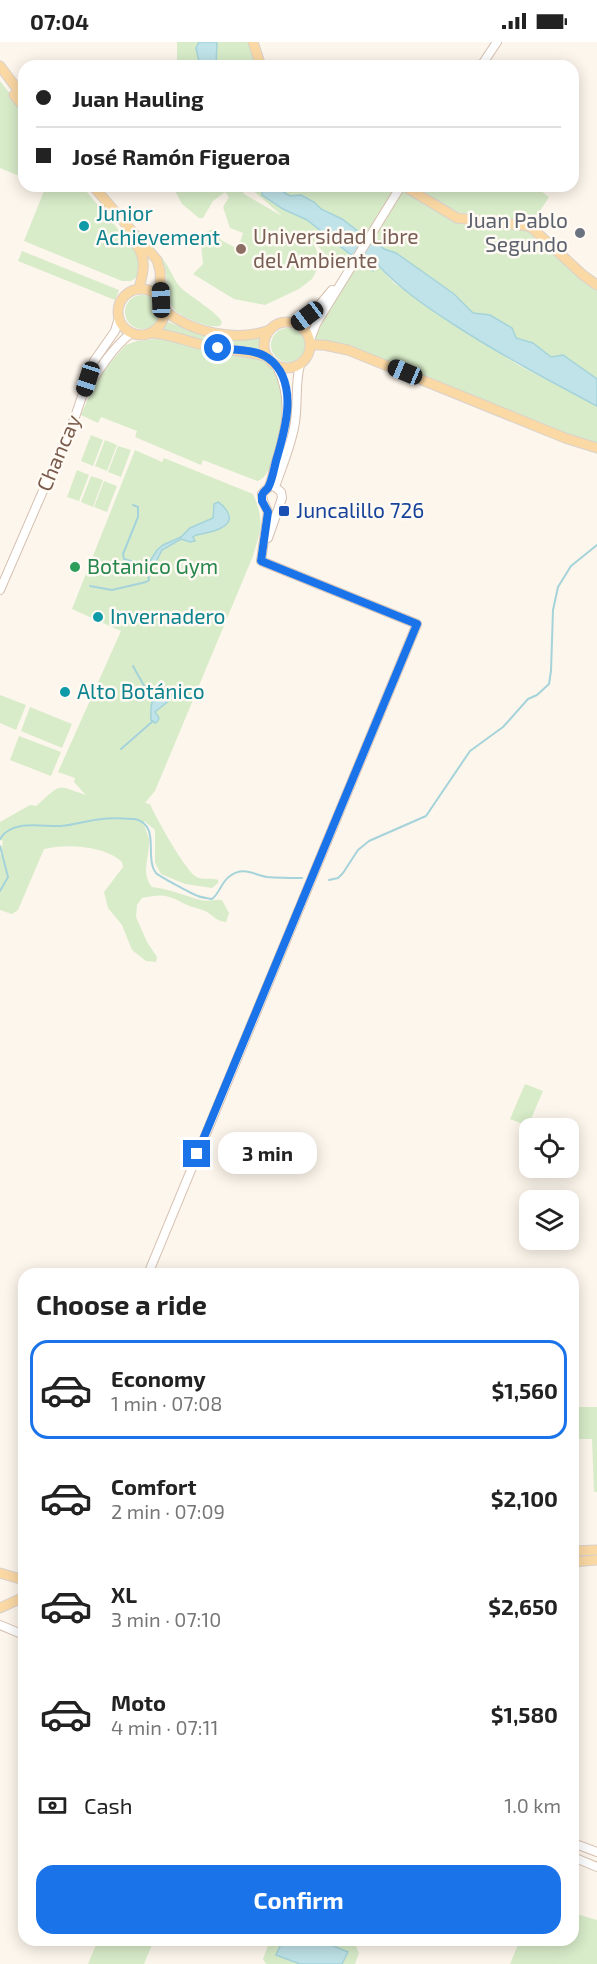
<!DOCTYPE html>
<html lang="en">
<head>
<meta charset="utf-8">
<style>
  :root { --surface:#fff; --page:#f2f2f2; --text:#222; --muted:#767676; --line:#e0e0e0; --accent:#1a73e8 }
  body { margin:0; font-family:"Exo 2",sans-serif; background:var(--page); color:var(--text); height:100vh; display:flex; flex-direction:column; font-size:22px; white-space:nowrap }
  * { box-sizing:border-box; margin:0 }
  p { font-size:20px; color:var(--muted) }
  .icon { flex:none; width:33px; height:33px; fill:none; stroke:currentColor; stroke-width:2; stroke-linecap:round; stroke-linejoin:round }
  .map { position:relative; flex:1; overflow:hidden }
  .panel { position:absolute; left:18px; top:1226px; width:561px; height:678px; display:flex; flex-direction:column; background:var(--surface); border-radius:18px; box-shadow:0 3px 15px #0003 }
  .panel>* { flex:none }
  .hud { position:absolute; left:18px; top:18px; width:561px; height:132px; border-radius:18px; box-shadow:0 3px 15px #0003; display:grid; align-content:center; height:132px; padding:0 18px; background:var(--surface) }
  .fabs { position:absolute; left:519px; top:1076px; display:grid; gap:12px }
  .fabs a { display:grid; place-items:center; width:60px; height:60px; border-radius:12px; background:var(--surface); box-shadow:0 3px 15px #0003; font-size:30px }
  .end { position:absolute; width:27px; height:27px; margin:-14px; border:8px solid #1a73e8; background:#fff; box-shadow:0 0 0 3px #fff }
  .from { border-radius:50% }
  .bubble { position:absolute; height:42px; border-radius:18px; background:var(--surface); box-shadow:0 3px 15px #0003; font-size:20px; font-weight:700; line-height:42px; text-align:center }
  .car { position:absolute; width:18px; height:36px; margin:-18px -9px; border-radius:8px; box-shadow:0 0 4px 2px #0007; background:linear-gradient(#222 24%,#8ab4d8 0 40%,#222 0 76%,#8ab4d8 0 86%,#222 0) }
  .hud b { display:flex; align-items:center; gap:21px; height:57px; font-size:22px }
  .hud b+b { border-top:2px solid var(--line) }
  .hud i { width:15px; height:15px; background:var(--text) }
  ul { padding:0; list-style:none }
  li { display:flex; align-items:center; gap:18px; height:99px; margin:0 12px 9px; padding:0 6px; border:3px solid transparent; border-radius:18px }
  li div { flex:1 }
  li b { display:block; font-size:22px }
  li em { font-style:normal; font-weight:700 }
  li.active { border-color:var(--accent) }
  li>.icon { width:54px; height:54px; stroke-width:1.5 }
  h2 { padding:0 18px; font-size:27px; line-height:72px }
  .pay { display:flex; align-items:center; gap:15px; height:66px; padding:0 18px; font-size:22px }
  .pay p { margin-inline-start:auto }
  .primary-button { display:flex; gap:12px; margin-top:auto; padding:12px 18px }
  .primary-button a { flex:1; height:69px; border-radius:18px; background:var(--accent); color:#fff; font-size:24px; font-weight:700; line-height:69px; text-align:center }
  .status { display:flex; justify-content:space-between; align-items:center; height:42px; padding:0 30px; background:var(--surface); direction:ltr }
  .status svg { height:16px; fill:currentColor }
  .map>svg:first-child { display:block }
</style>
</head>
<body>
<div class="status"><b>07:04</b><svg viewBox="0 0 49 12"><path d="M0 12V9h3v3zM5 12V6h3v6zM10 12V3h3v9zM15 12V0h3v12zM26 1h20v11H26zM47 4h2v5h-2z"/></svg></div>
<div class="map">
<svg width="597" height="1922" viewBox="0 0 597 1922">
  <rect width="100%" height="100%" fill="#fdf6ec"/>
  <!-- green -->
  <path fill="#d8ecc9" d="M177 0H199L196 6 200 24H177Z
    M217 0H253L261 24H216Z
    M0 39 24 70V136L0 126Z
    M46 144H82L138 211 139 234 131 239H122L24 199Z
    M175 144H240L244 152 282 174 248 144H256L283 167 307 178 316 186 376 222 394 241 468 291 520 324 597 364V406L384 321 310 303 346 232 312 199 318 211 320 222 312 237 299 247 265 263 234 257 193 232 203 222 200 192 213 187 221 198 238 207 243 191 230 186 223 165 229 155 225 150 213 159 203 176H199L182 162 174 147Z
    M282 144H404L451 173 528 184 597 243V337L585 330 551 315 533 301 516 296 490 273 473 271 454 252 433 237 396 211 384 207 377 200 358 189 342 177 321 167 314 160 301 153 290 154 282 149Z
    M416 144H534L549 155 534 178 528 179 455 170Z
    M22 209 119 248 115 258 18 219Z
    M160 214C170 224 172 236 181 246 191 255 217 270 222 280L220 284C206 286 187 277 175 269 162 249 171 232 160 214Z
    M125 270a17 17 0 1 1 34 0a17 17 0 1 1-34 0Z
    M168 280C198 291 228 298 260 297V307C226 307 194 298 161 287Z
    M271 303a17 17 0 1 1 34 0a17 17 0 1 1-34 0Z
    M155 297C170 297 254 311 263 318 272 326 278 334 281 345 285 362 277 436 257 439L203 418 201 423 135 395 137 389 101 375 98 381 81 373 98 334 126 303 137 299Z
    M91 393 103 398 93 424 81 419Z
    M105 398 117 403 107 429 95 424Z
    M118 404 131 408 121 435 108 430Z
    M135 408 162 420 164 416 253 452C265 480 261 486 253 514L155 749 145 761 150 762C156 776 184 826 195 834 201 839 211 835 218 838V841L212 846 185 842 161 832 155 821V788L144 779C144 785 148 791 149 798 150 815 140 830 152 845 170 847 185 854 201 858 208 860 215 857 222 858L229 871 226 880C216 879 213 873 205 869 198 866 190 865 183 861 166 852 162 852 142 856L137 863 136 875 147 900 157 915 156 920 146 919 132 908 122 883 108 866 104 850 123 825 122 820C106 804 66 801 44 807L18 868 12 872 0 868V814L3 799 0 798V780L30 763 36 764C62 742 54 742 86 753L74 740 75 736 58 730 121 589 72 567Z
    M77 428 89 433 79 459 67 455Z
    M91 434 103 438 93 465 81 460Z
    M104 439 117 444 107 470 94 465Z
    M0 653 26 663 16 688 0 681Z
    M30 665 72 682 62 706 21 689Z
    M19 694 61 710 51 734 10 718Z
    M525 1042 543 1049 528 1084 510 1077Z
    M573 1365H597V1450H594L592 1397H573Z
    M573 1871 597 1878V1922H510L520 1898H573Z
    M98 1898H154L144 1922H88Z
    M270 1898H342L356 1904 359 1911 355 1922H266L263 1917Z"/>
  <!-- water -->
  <path fill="#bfe3e8" stroke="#a5d3da" stroke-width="1.5" d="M199 0H217L216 24H200L196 6Z
    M256 144H282V149L290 154 301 153 314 160 321 167 342 177 358 189 377 200 384 207 396 211 433 237 454 252 473 271 490 273 512 286 516 296 533 301 551 315 563 313 597 337V364C548 338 499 312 453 282 425 264 399 246 377 222L373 229 365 224 307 178 283 167 262 153V148Z
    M218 460C223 463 225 465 228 471 236 486 207 491 196 493L193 495 195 499 190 500 181 497 162 508 154 524H147L157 508 163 503 181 495 190 486 213 476 214 462Z
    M167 644 172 648 171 657 155 670 159 676 157 680 155 681 151 678C151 666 149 655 162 650L164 645Z
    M283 1898H319L348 1910 342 1922H300L276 1913Z"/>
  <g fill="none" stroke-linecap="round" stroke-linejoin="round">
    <!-- stream -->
    <path stroke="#a5d3da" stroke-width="2" d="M133 463 138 465V475L123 512 124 517 147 524
      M90 544 112 548 146 540 149 538 147 524
      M133 624 143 642 154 655
      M121 707 153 679
      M0 797C12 777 42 785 61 784 75 783 88 778 102 777 113 775 124 777 135 777 161 783 144 816 156 831 159 834 192 852 198 854 202 856 208 856 212 857 220 851 221 840 230 834 244 824 254 833 267 835 279 836 290 836 302 836
      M0 804 8 835 0 849
      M329 838 338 836 343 831 358 808 369 799 426 774 470 709 503 685 528 657 537 653 549 642 551 629 553 568 558 545 571 524 597 503"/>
    <defs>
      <path id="secondary" d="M481 24 497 0
        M296 282 316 267 332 248
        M310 298 316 282 401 144
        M90 342C102 323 113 306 131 291
        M275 445C282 424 292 402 295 380 298 361 295 341 300 323
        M268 496 282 456 281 450 275 445
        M261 519 268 470 263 459 262 452C263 450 266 448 268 446 272 440 273 430 275 423 286 389 294 357 276 323
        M0 548 75 375 94 319 115 289 119 276
        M148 1232 417 582 261 519
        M0 1583 24 1593
        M573 1801 597 1810
        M573 1815 597 1825"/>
      <path id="primary" d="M253 0 261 24
        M0 24 24 56
        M14 53 24 65
        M93 144 157 218 160 229 161 258
        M404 144 457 176 528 184 532 186 583 233 597 243
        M134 200C147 214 144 229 139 246
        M118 270a23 23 0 1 1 46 0a23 23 0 1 1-46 0Z
        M165 269C193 291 236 300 270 288
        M264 303a23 23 0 1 1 46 0a23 23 0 1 1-46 0Z
        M152 291C171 292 188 300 207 304 227 308 248 309 268 315
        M310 303H324L348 308 565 396 597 406
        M573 1509 597 1508
        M573 1520 597 1518
        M0 1531 24 1538
        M0 1566 24 1555"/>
    </defs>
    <!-- secondary casing -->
    <use href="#secondary" stroke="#d6c0b0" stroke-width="10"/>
    <!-- primary casing -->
    <use href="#primary" stroke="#dad1cd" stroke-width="11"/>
    <!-- secondary -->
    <use href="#secondary" stroke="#fff" stroke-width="8"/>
    <!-- primary -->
    <use href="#primary" stroke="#fbd9a5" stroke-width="9"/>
  </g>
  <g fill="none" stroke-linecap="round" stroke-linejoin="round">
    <!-- route -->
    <path stroke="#1a73e8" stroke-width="8" d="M197 1112 417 582 261 519 268 470 262 459V453C263 450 266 448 268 446 272 439 274 427 276 419 285 389 300 339 268 316 256 307 232 308 218 306"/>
  </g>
  <!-- markers -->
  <g fill="#0f9aa8" stroke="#fffaf3" stroke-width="2">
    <circle cx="84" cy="184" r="6"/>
    <circle cx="98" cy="575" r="6"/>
    <circle cx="65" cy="650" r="6"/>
  </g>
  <circle fill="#6b7280" stroke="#fffaf3" stroke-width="2" cx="580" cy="191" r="6"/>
  <circle fill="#8d6e63" stroke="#fffaf3" stroke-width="2" cx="241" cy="207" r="6"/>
  <rect fill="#1a4fb4" stroke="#fffaf3" stroke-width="2" x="278" y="463" width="12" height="12" rx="3"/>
  <circle fill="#2e9e5b" stroke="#fffaf3" stroke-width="2" cx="75" cy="525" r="6"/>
  <g text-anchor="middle" stroke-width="5" stroke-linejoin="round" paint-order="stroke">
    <!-- culture labels -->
    <g font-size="21" fill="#0d838f" stroke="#fffaf3" text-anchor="start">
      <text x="96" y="179">Junior<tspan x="96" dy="24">Achievement</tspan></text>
      <text x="110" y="582">Invernadero</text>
      <text x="77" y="657">Alto Botánico</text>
    </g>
    <!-- worship labels -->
    <g font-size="21" fill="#5b616d" stroke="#fffaf3" text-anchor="end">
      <text x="568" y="186">Juan Pablo<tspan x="568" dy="24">Segundo</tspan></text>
    </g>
    <!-- education labels -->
    <g font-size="21" fill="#785e54" stroke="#fffaf3" text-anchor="start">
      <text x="253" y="202">Universidad Libre<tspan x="253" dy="24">del Ambiente</tspan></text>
    </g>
    <!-- street labels -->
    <g font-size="21" fill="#7a5c4d" stroke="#fffaf3">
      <text transform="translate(59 411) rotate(-67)" y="7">Chancay</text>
    </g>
    <!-- transit labels -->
    <g font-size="21" fill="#164399" stroke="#fffaf3" text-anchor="start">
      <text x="296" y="476">Juncalillo 726</text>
    </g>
    <!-- leisure labels -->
    <g font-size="21" fill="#27864d" stroke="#fffaf3" text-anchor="start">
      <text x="87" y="532">Botanico Gym</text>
    </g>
  </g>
</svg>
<div class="fabs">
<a><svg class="icon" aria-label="locate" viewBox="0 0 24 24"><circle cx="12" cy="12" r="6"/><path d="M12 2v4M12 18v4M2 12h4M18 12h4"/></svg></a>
<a><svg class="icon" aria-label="layers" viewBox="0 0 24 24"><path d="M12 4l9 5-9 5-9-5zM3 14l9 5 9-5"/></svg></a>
</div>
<i class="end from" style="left:218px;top:306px"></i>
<i class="end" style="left:197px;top:1112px"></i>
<div class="bubble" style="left:218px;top:1090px;width:99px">3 min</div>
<i class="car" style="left:161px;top:258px;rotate:358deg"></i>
<i class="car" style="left:307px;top:274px;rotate:233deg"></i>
<i class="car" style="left:405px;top:330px;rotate:293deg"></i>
<i class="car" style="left:88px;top:337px;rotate:198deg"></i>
<div class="hud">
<b><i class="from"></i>Juan Hauling</b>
<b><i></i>José Ramón Figueroa</b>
</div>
<section class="panel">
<h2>Choose a ride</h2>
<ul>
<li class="active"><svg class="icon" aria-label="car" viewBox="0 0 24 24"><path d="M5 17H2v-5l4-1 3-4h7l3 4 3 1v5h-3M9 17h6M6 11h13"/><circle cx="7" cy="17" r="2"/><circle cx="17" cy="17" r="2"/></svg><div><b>Economy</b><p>1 min · 07:08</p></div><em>$1,560</em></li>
<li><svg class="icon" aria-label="car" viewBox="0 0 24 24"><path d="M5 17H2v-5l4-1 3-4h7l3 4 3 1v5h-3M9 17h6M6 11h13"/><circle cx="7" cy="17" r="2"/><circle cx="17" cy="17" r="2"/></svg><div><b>Comfort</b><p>2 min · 07:09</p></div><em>$2,100</em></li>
<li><svg class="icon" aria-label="car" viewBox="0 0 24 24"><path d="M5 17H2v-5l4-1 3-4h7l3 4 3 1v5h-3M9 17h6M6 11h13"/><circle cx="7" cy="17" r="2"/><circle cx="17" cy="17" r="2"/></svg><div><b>XL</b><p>3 min · 07:10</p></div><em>$2,650</em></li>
<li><svg class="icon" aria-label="car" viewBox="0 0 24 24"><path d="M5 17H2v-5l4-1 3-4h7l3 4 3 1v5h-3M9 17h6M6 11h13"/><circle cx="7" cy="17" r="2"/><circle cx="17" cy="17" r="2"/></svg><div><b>Moto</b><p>4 min · 07:11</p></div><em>$1,580</em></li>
</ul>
<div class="pay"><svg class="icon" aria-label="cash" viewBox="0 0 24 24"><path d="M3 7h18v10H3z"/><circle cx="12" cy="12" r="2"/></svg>Cash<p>1.0 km</p></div>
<div class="primary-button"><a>Confirm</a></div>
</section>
</div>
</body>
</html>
